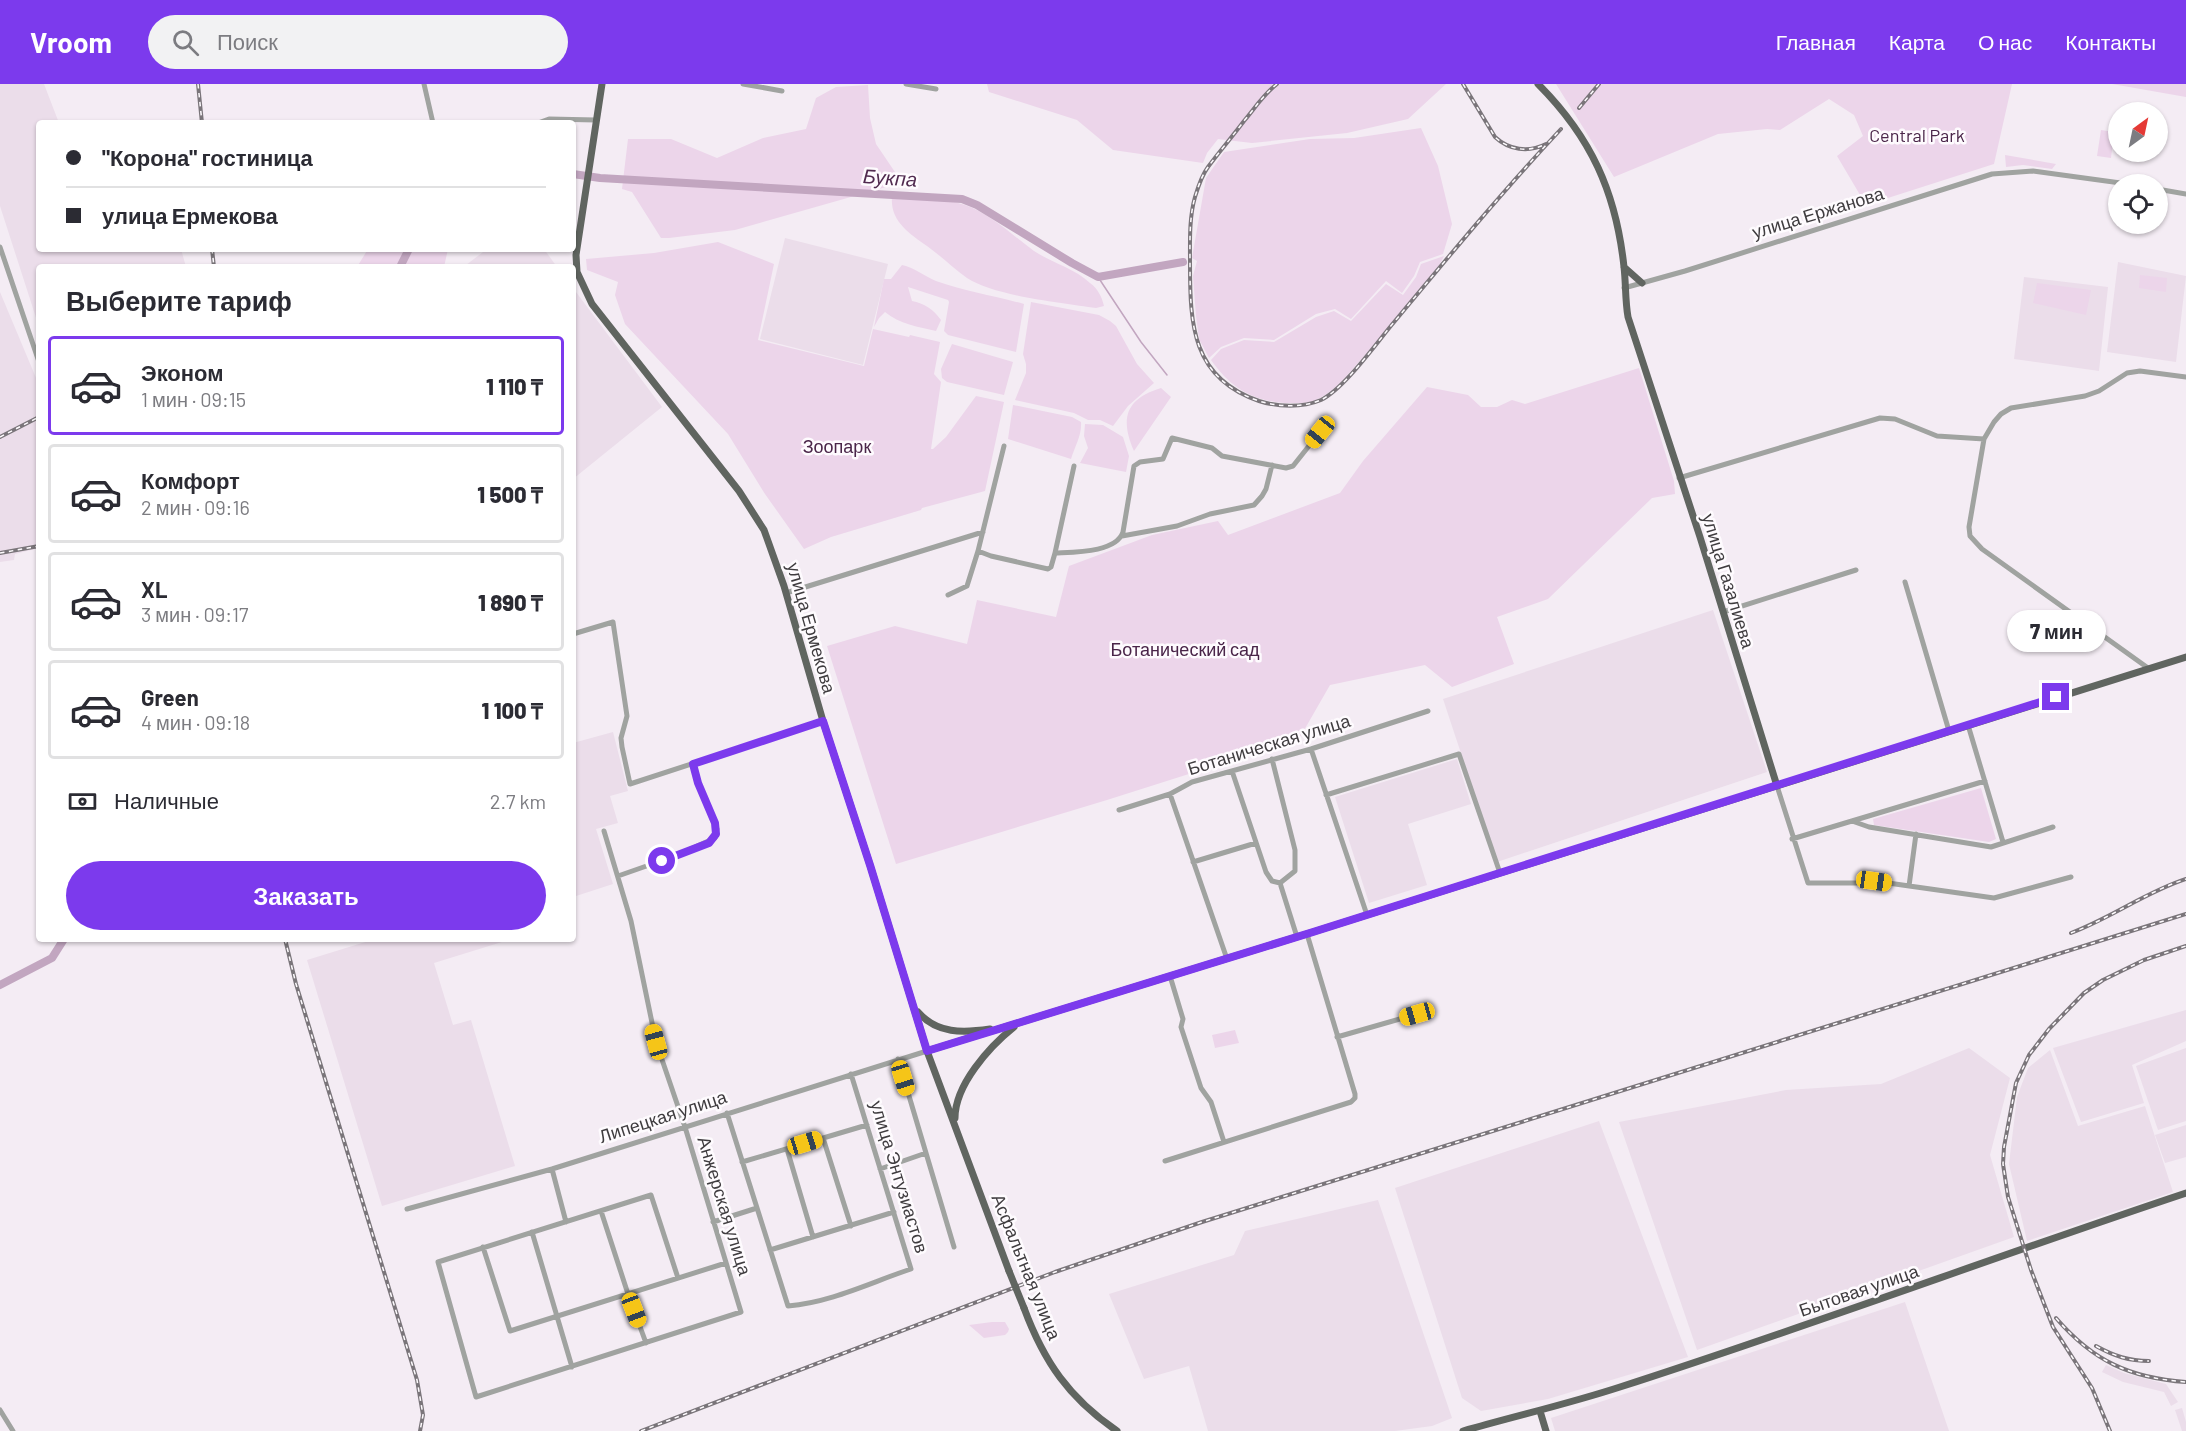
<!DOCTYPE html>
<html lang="ru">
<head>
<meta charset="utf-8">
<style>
  :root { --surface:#fff; --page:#f2f2f3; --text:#2b2b33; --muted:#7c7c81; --line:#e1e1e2; --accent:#7c3aed }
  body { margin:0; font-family:Barlow,sans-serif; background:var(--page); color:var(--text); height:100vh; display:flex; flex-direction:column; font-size:22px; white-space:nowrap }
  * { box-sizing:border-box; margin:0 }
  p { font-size:20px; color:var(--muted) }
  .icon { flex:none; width:33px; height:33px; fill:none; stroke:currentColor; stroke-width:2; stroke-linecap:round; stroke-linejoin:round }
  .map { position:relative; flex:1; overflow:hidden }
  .details { position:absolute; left:36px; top:180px; width:540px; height:678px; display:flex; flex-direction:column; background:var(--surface); border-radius:6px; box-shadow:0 2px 4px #0004 }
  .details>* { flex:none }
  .top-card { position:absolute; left:36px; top:36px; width:540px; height:132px; border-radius:6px; box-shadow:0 2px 4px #0004; display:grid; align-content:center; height:132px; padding:0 30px; background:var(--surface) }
  .needle { width:39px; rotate:33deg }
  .fabs { position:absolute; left:2108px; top:18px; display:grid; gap:12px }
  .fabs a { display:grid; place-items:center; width:60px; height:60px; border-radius:50%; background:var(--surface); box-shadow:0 2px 4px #0004; font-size:30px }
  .end { position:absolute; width:27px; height:27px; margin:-14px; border:8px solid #7c3aed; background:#fff; box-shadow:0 0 0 3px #fff }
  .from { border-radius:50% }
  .bubble { position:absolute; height:42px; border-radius:21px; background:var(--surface); box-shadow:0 2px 4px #0004; font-size:20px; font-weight:800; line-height:42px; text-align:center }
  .car { position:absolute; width:18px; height:36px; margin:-18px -9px; border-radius:8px; box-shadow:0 0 4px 2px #0007; background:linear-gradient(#f5c518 24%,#345 0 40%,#f5c518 0 76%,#345 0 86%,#f5c518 0) }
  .top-card b { display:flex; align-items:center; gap:21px; height:57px; font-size:22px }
  .top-card b+b { border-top:2px solid var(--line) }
  .top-card i { width:15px; height:15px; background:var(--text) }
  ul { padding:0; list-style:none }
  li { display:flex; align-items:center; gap:18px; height:99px; margin:0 12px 9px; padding:0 18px; border:3px solid var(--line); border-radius:6px }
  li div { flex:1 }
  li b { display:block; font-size:22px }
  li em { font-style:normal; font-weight:800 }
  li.active { border-color:var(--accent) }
  li>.icon { width:54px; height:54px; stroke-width:1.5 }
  h2 { padding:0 30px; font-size:27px; line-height:72px }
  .pay { display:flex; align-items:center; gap:15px; height:66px; padding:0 30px; font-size:22px }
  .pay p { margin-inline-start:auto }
  .button { display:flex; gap:12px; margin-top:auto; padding:12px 30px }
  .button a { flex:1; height:69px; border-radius:36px; background:var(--accent); color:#fff; font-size:24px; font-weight:800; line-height:69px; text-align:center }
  header { display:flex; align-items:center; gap:36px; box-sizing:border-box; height:84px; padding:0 30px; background:var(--accent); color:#fff }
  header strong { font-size:28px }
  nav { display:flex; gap:33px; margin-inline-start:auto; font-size:21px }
  .search { width:420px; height:54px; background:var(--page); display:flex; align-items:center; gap:15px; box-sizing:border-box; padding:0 21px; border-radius:33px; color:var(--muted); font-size:22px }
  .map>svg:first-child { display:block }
</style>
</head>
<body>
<header>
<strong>Vroom</strong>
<div class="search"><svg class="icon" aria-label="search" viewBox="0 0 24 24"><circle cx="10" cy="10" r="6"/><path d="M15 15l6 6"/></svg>Поиск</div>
<nav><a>Главная</a><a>Карта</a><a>О нас</a><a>Контакты</a></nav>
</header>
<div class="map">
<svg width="2186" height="1347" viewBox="0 0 2186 1347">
  <rect width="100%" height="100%" fill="#f4ecf4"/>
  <!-- built -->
  <path fill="#ebddea" d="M0 0H44L59 39H39V165H181L186 183H39V243L0 122Z
    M785 154 888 180 863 281 760 255Z
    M487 165H544L557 183H467L466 181Z
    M2118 178 2186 192 2176 278 2107 268Z
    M2024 193 2108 203 2099 287 2014 275Z
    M573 204 662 323 573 395Z
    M0 208 39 301V464L15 470 14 476 0 478Z
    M1713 526 1767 688 1497 778 1443 615Z
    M613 648 628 707 610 712 618 739 596 745 613 800 573 813V659Z
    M1457 675 1471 720 1408 740 1427 801 1369 819 1335 713Z
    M375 855H512L434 879 453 941 471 936 515 1082 382 1122 307 876Z
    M2186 926V957L2132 981 2144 1019 2081 1038 2053 964Z
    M1969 964 2010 994 1990 1071 2014 1153 1697 1266 1619 1038 1786 1006 1881 1000Z
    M2186 964V1037L2158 1046 2136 982Z
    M2050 966 2078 1042 2145 1022 2173 1108 2027 1157 2009 1080 2017 1013 2028 984Z
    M1599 1037 1688 1273 1548 1315 1481 1327 1462 1314 1395 1104Z
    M2186 1041V1073L2165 1079 2155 1051Z
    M1378 1116 1452 1334 1432 1342 1395 1347H1208L1189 1282 1144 1295 1109 1210 1234 1171 1245 1147Z
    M1905 1218 1949 1347H1555L1551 1334Z
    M2106 1281 2124 1289 2166 1300 2178 1318 2171 1322 2164 1308 2123 1298 2102 1288Z
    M2182 1324 2186 1338V1347H2182L2175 1326Z"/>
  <!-- green -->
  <path fill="#ecd5ea" d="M987 0H1446L1408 35 1347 49 1252 59 1218 55 1207 69 1203 79 1113 66 1077 36 989 8Z
    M1556 0H2012L1994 80 1866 121 1837 72 1863 52 1854 31 1829 15 1780 46 1767 45 1718 50 1614 93Z
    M2112 0H2186V13Z
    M868 1 870 34 876 60 899 94 893 101 735 146 669 154H661L632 108 622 105 628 55H671L717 74 763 54 806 45 816 14 836 3Z
    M1421 44 1438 82 1452 140 1443 170 1420 178 1414 192 1402 209 1386 197 1351 235 1335 225 1316 230 1274 256 1244 254 1221 263 1209 274 1199 255 1196 232 1193 192 1197 177 1192 174 1206 94 1224 68 1310 55 1354 54Z
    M2101 46 2114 48 2111 74 2097 72Z
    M2005 71 2056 80 2052 85 2023 81 2006 83Z
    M892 113C915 115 943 113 965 121 991 130 1012 151 1034 167 1052 179 1074 184 1090 199 1098 205 1102 213 1104 222L1096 224C1063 219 994 212 967 194 953 184 941 172 927 162 909 149 890 137 892 113Z
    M718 158 774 180 758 256 864 282 873 245 909 253 910 251 940 258 934 290 941 298 931 365H933L946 353 976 312 1004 318 985 407 922 424 921 426 831 453 804 465 765 410 728 350 625 240 615 211 618 198 587 186 586 175 654 169Z
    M368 165H448L444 183H357Z
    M1444 172 1434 192 1344 295C1336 303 1328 310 1318 315 1308 320 1296 319 1285 319 1252 317 1230 303 1211 276L1221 265 1244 256 1274 258 1316 233 1334 227 1351 237 1386 200 1403 211 1416 193 1421 180Z
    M902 181C915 184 924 192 936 197 964 207 995 212 1024 220L1016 268 948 251 944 247 949 218 948 216 908 203 912 217C924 219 934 226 941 236L936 247C919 243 899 240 885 228L879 234 874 243 884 195H891Z
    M2140 191 2167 194 2166 208 2139 204Z
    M2037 199 2091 206 2086 231 2033 219Z
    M1031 218 1099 231 1110 237 1116 242 1137 280 1154 299 1128 322 1113 342 1100 336H1088L1074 329 1015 316 1026 289V280L1023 270Z
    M952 260 1013 278 1004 311 947 298 942 294 941 285Z
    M1639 284 1674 397 1675 410 1652 414 1548 515 1497 533 1514 580 1452 603 1425 581 1330 601 1299 655 1107 716 896 780 827 562 895 542 967 560 977 516 1056 533 1069 482 1152 451 1218 437 1228 451 1340 409 1363 377 1427 303 1468 311 1481 323H1497L1512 316 1525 320Z
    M1161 304 1171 313 1134 367C1120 335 1125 315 1161 304Z
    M1013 321 1072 333 1081 338C1082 351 1075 362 1071 375L1008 355Z
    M1085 340 1103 341 1123 353 1129 372 1126 388 1080 379 1088 364 1084 352Z
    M1981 704 1996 755 1989 758 1874 741 1873 735Z
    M1235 946 1239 959 1215 964 1212 951Z
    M992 1238H1005L1009 1245 1008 1248 1005 1251 984 1254 969 1241Z"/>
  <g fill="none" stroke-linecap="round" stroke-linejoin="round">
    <!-- stream -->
    <path stroke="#c2a6c0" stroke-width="1.5" d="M1098 193 1141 258 1167 291"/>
    <!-- river -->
    <path stroke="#c2a6c0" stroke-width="8" d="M573 90 600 94 962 115 977 121 1072 179 1098 193 1183 178
      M400 183 409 165
      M0 901 52 874 64 855"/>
    <!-- minor -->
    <path stroke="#a0a3a0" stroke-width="5" d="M424 0 433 39
      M743 0 782 7
      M906 0 936 5
      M538 39 549 35 596 36
      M2157 105 2186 110
      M0 163 39 278
      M1624 204 1685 187 1992 90 2033 87 2128 100
      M1679 394 1880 334 1895 335 1937 352 1984 355
      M1122 452 1177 442 1210 430 1254 421 1262 412 1266 405 1272 381
      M978 467 991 472 1048 485 1051 483 1055 469C1073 468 1116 469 1123 448L1134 382 1140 378 1163 375 1172 354 1212 364 1222 372 1286 384 1293 382 1320 348
      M1055 469 1074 382
      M1905 498 1949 647
      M786 509 983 448
      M948 511 967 502 978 467 1004 362
      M1723 528 1856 486
      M573 550 613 538 627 632 621 654 622 663 630 700 823 637
      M2148 584 1982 465 1970 452 1969 443 1984 355 1994 338 2001 330 2011 324 2085 312 2099 307 2127 289 2140 287 2186 293
      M1968 641 2003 758
      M1311 665 1367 831
      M1272 675 1295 766V787L1280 799 1297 853
      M1232 687 1266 788 1272 797 1280 799
      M1777 702 1808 799H1865L1874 797 1994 814 2071 793
      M1170 710 1227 875
      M1326 711 1459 670 1500 789
      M1119 726 1170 710 1192 698 1311 665 1428 627
      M1852 737 1869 743 1991 763 2053 743
      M604 747 631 837 656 958 685 1043 741 1228 476 1313 438 1178 651 1111 678 1194
      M1792 755 1985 697
      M1193 778 1256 759
      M618 792 675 772 715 754 717 745 698 699 693 679
      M1909 802 1916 750
      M1170 892 1183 935 1181 943 1201 1004 1211 1018 1224 1058
      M1337 953 1417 930
      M898 975 954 1163
      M727 1029 788 1222C832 1218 869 1199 911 1185L851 990
      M823 1054 851 1142
      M787 1065 813 1153
      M1165 1077 1351 1018 1355 1014V1010L1307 850
      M742 1078 867 1041
      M552 1085 566 1138
      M880 1085 926 1069
      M407 1125 552 1085 927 967
      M601 1127 628 1210 646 1259
      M713 1138 757 1124
      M532 1148 572 1283
      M483 1163 510 1247 726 1179
      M770 1166 894 1128
      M0 1326 13 1347"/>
    <!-- major -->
    <path stroke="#606560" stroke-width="7" d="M602 0 576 171 577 188 592 220 739 407 764 446 784 502 823 637 870 781 927 967 1009 1187
      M1538 0C1591 53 1616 108 1624 183 1626 200 1625 216 1628 233L1700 453 1777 702
      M1624 183 1642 199
      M918 928C937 950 963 949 990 945
      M927 967 1313 848 2186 573
      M955 1034C955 1001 989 963 1014 943
      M1024 1224C1044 1278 1069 1314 1117 1347
      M1540 1327 1546 1347
      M1463 1347C1515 1332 1568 1320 1620 1303 1810 1242 1997 1172 2186 1109"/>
    <defs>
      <path id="rail" d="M198 0 202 39
        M1277 0C1263 11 1255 24 1244 37 1232 53 1219 68 1208 83 1202 91 1198 103 1195 113 1189 134 1190 158 1190 180 1190 241 1192 294 1259 317 1278 323 1302 324 1321 316 1345 304 1377 258 1395 237 1449 172 1503 107 1561 45
        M1463 0 1495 53C1509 66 1528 69 1546 60
        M1579 24 1599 0
        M212 165 214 183
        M0 353 39 333
        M0 469 39 462
        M2071 849C2111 834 2146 808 2186 795
        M285 855 296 900 417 1296 423 1331 420 1347
        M2056 1234C2093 1277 2130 1294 2186 1298
        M2096 1262C2114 1272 2129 1277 2149 1277
        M641 1347 1055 1188 1202 1138 2186 830
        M2110 1347 2092 1304 2053 1243 2031 1186 2008 1113 2003 1080 2004 1063 2016 999 2029 971 2049 945 2084 909 2103 896 2144 876 2186 862"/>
    </defs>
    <!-- rail casing -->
    <use href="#rail" stroke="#7a757a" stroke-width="4"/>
    <!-- rail -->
    <use href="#rail" stroke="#fefbfe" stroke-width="1.5" stroke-dasharray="4.5" stroke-linecap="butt"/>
    <!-- major-bridge -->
    <path stroke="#606560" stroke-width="7" d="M1009 1187 1024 1224"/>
  </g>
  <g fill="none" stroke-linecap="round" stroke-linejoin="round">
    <!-- route -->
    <path stroke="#7c3aed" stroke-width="8" d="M662 777 709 759 716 750 715 739 698 699 693 680 823 637 870 781 927 967 1313 848 2056 613"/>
  </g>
  <g text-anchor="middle" stroke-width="5" stroke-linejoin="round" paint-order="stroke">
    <!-- park labels -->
    <g font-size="18" fill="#4a2549" stroke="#fefbfe">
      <text x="1917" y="58">Central Park</text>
      <text x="837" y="369">Зоопарк</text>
      <text x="1185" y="572">Ботанический сад</text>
    </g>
    <!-- street labels -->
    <g font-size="18" fill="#3f3c3f" stroke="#fefbfe">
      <text transform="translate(1818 129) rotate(-17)" y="6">улица Ержанова</text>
      <text transform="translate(1728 497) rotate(73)" y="6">улица Газалиева</text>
      <text transform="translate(811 544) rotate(74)" y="6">улица Ермекова</text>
      <text transform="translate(1269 661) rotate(-17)" y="6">Ботаническая улица</text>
      <text transform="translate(663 1033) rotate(-18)" y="6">Липецкая улица</text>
      <text transform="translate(899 1093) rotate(73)" y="6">улица Энтузиастов</text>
      <text transform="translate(724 1122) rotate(73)" y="6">Анжерская улица</text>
      <text transform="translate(1026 1183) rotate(68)" y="6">Асфальтная улица</text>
      <text transform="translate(1859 1207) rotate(-19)" y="6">Бытовая улица</text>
    </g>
    <!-- water labels -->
    <g font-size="20" font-style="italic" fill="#512b50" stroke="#fefbfe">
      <text transform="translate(890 94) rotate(4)" y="7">Букпа</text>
    </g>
  </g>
</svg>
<div class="fabs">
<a><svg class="needle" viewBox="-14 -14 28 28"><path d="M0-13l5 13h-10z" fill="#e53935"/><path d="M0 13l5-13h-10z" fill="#7c7c81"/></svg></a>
<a><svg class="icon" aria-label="locate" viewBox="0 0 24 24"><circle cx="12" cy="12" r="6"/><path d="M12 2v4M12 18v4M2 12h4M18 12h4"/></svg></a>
</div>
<i class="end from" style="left:662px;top:777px"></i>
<i class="end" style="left:2056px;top:613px"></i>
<div class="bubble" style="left:2007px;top:526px;width:99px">7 мин</div>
<i class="car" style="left:1320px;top:348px;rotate:219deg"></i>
<i class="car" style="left:1874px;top:797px;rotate:98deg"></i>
<i class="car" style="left:1417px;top:930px;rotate:254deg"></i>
<i class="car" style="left:656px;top:958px;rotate:345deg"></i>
<i class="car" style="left:903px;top:994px;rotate:163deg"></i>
<i class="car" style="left:805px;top:1059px;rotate:73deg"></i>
<i class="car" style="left:634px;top:1226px;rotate:159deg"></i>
<div class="top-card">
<b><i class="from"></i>&quot;Корона&quot; гостиница</b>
<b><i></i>улица Ермекова</b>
</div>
<section class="details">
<h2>Выберите тариф</h2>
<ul>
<li class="active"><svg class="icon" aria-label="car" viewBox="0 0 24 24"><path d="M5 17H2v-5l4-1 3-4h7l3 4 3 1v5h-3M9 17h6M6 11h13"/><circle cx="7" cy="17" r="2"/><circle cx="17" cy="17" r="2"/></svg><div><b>Эконом</b><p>1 мин · 09:15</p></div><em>1 110 ₸</em></li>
<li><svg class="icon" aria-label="car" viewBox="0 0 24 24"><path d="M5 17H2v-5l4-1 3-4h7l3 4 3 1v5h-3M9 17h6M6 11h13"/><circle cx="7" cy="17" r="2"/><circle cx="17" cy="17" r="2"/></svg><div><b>Комфорт</b><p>2 мин · 09:16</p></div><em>1 500 ₸</em></li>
<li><svg class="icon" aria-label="car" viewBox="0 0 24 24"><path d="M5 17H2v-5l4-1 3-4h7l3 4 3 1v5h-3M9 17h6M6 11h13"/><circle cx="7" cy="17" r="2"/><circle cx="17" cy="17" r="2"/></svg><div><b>XL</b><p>3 мин · 09:17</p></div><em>1 890 ₸</em></li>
<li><svg class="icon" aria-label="car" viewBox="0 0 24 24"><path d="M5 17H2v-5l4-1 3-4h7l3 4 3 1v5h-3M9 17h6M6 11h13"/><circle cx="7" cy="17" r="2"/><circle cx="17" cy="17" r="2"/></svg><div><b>Green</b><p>4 мин · 09:18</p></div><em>1 100 ₸</em></li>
</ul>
<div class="pay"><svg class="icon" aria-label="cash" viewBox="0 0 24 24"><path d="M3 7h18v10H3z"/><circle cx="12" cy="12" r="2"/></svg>Наличные<p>2.7 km</p></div>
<div class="button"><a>Заказать</a></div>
</section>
</div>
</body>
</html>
